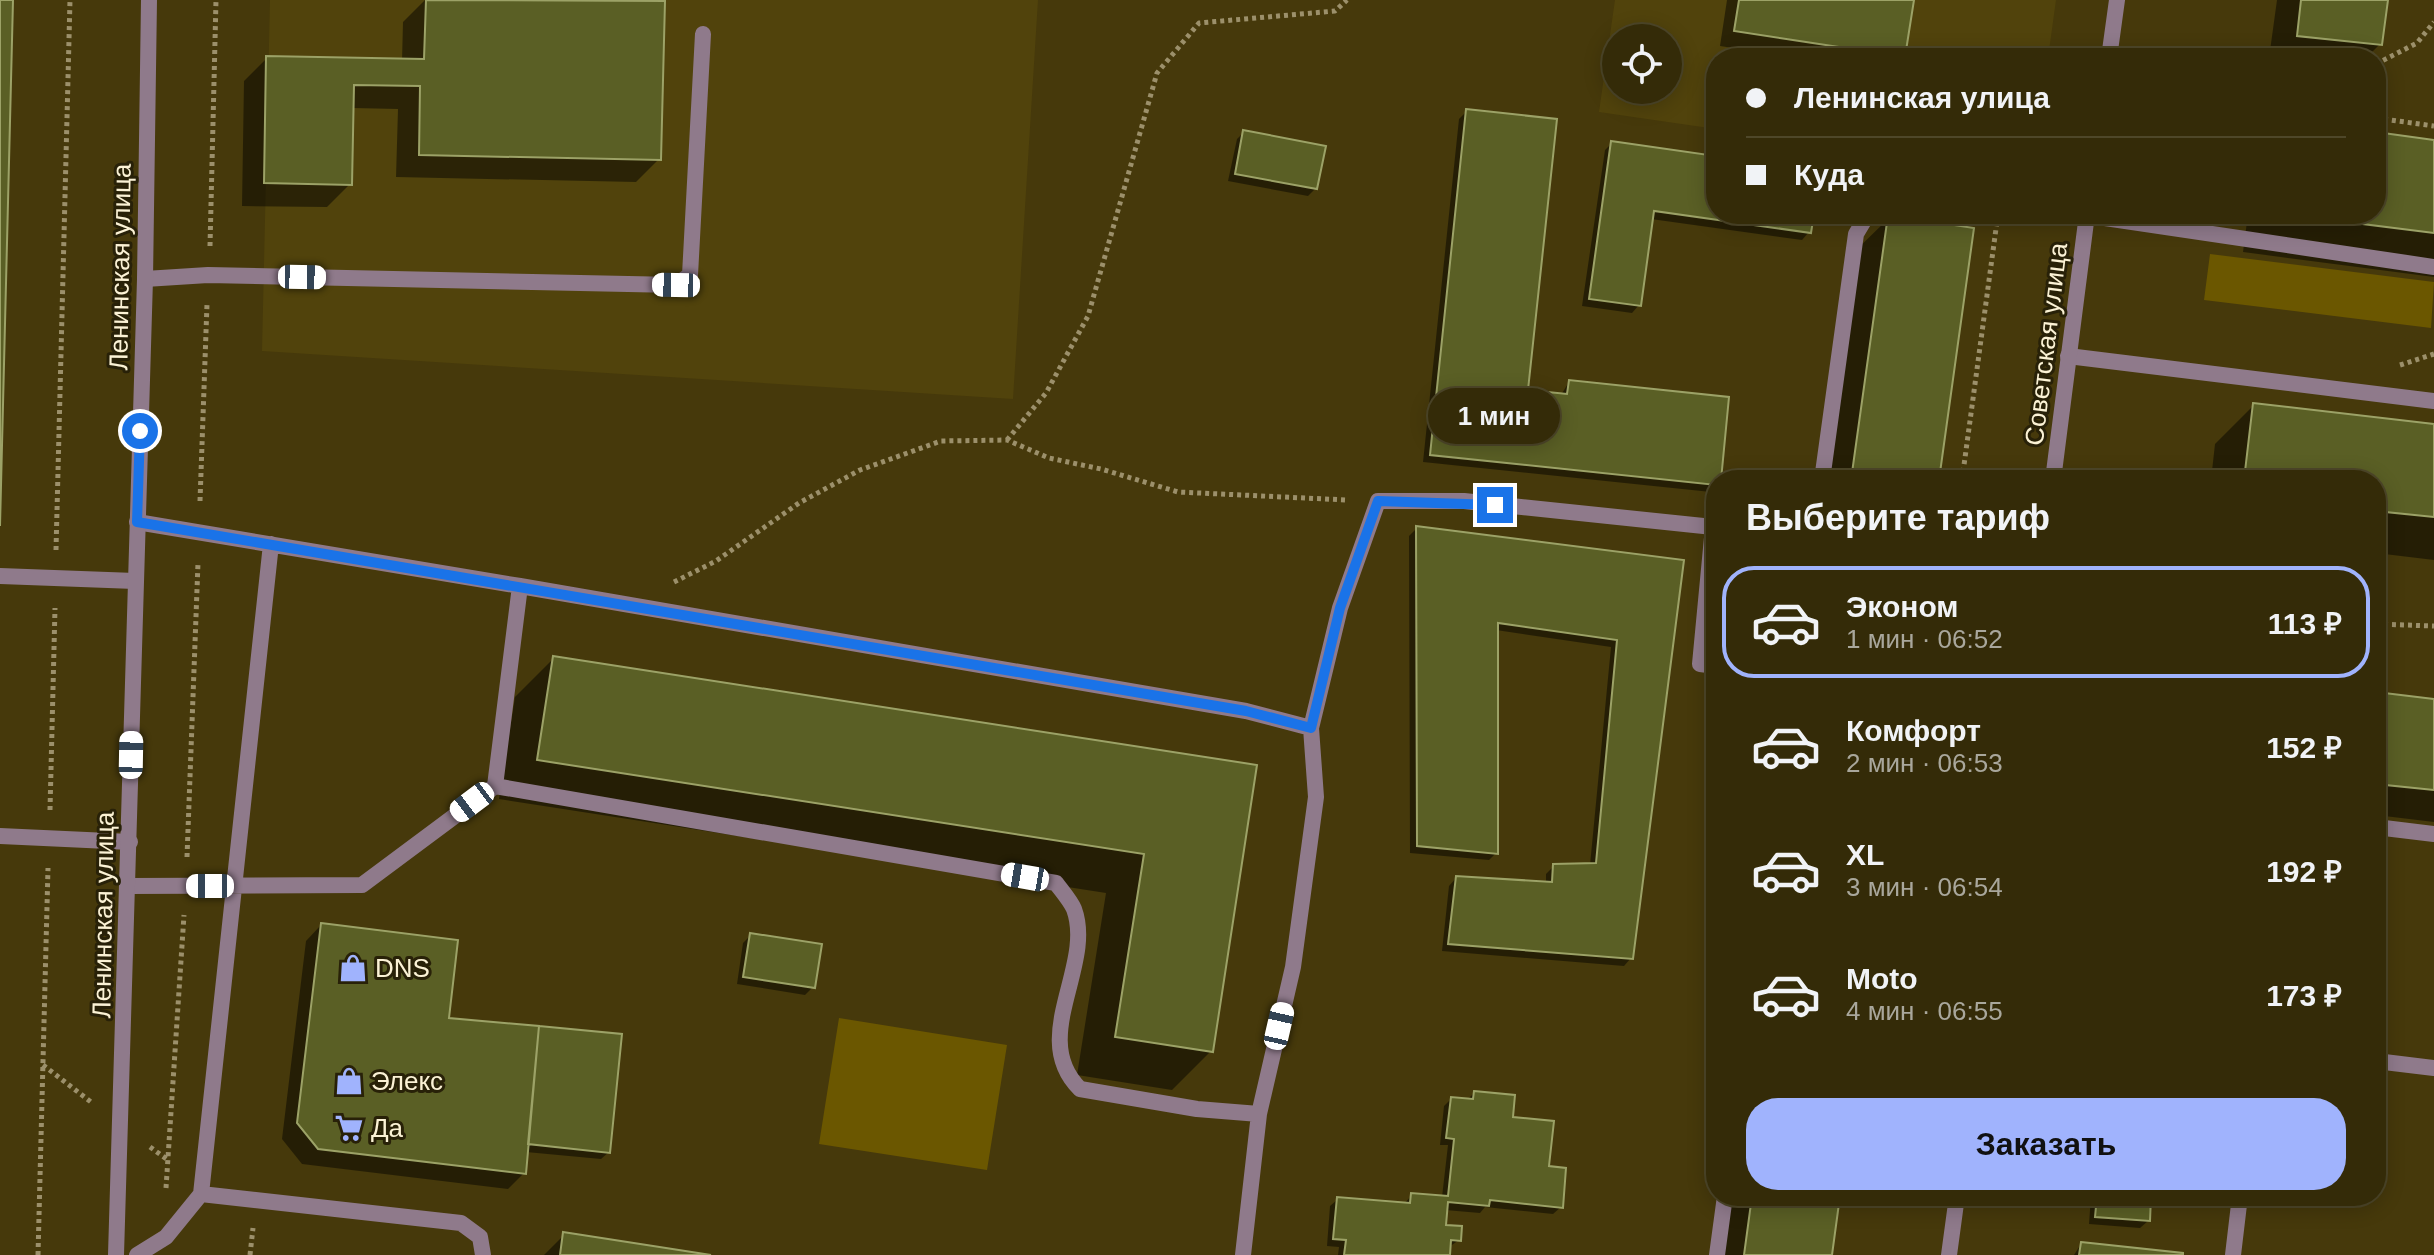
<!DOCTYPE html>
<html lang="ru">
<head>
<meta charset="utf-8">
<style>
  :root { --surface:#342b08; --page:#3c3312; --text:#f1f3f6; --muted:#a9a79c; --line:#4e4729; --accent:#a0b3fd }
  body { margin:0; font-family:Arial,sans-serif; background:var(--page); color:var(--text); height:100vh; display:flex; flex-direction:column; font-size:30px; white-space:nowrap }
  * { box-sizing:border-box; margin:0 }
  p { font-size:26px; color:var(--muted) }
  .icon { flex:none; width:44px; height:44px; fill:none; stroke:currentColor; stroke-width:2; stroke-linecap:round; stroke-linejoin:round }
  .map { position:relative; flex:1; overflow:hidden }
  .sheet { position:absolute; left:1706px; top:470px; width:680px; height:736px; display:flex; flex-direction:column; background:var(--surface); border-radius:32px; box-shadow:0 4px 20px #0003,0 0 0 2px var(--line) }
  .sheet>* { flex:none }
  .top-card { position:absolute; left:1706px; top:48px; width:680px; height:176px; border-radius:32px; box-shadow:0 4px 20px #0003,0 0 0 2px var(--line); display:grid; align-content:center; height:176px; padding:0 40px; background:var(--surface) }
  .controls { position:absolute; left:1602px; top:24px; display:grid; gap:16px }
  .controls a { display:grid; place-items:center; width:80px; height:80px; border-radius:50%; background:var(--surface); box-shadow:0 4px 20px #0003,0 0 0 2px var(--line); font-size:40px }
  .end { position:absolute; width:36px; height:36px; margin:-18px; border:10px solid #1a73e8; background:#fff; box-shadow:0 0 0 4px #fff }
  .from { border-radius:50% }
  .bubble { position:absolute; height:56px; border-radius:28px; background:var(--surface); box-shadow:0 4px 20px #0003,0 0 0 2px var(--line); font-size:26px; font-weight:600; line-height:56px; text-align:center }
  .car { position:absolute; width:24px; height:48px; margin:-24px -12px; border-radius:10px; box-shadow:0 0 6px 2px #0007; background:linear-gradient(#fff 24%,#345 0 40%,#fff 0 76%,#345 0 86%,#fff 0) }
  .top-card b { display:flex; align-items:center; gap:28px; height:76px; font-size:30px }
  .top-card b+b { border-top:2px solid var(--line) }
  .top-card i { width:20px; height:20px; background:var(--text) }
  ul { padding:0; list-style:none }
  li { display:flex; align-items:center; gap:24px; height:112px; margin:0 16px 12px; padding:0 24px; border:4px solid transparent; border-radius:32px }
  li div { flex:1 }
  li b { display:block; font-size:30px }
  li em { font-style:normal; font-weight:600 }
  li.selected { border-color:var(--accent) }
  li>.icon { width:72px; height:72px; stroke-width:1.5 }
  h2 { padding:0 40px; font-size:36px; line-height:96px }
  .button { display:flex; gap:16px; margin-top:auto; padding:16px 40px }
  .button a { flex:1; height:92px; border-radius:32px; background:var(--accent); color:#111; font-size:32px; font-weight:600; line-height:92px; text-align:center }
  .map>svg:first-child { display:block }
</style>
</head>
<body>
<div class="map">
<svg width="2434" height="1255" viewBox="0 0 2434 1255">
  <rect width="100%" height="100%" fill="#46390b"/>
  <!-- built -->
  <path fill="#51430c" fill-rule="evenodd" d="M270 0H1038L1013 399 262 351Z
    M1615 0H2056L2048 58H1716V129L1599 112ZM1616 38H1668V90H1616Z"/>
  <!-- green -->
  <path fill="#6b5700" d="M2210 254 2434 282 2431 328 2204 300Z
    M839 1018 1007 1045 987 1170 819 1144Z"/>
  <!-- shadow -->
  <path fill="#0007" d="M425 0 663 3 659 159 636 182 396 177 398 109 352 108 350 184 327 207 242 206 244 81 267 58 402 61 403 22Z
    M1727 0H1912L1904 56 1798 58 1720 46Z
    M2277 0H2386L2380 44 2366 58H2269Z
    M1467 111 1526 391 1561 395 1569 382 1719 480 1711 492 1423 462 1459 119Z
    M1244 132 1316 188 1308 196 1228 181 1237 139Z
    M2376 134 2434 142V277L2243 252 2248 214H2376Z
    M1612 143 1716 158V214H1812L1809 232 1802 240 1651 219 1639 305 1632 313 1582 306 1605 150Z
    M1889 218 1937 480H1819L1850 256Z
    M2254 405 2434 426V560L2376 553V480H2211L2215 444Z
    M1417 528 1682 562 1631 958 1624 966 1442 951 1449 886 1456 878 1546 883V874L1554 866 1590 865 1611 647 1496 630V853L1489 860 1410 853 1409 536Z
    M554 658 1255 767 1211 1051 1172 1090 1077 1075 1106 893 499 799 515 697Z
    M2376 694 2434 701V822L2376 815Z
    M321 925 447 1020 609 1152 601 1159 526 1152 524 1173 508 1189 302 1164 282 1139 306 941Z
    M751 935 813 987 805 995 737 984 743 943Z
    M1474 1093 1511 1119 1547 1168 1561 1207 1553 1214 1485 1207 1480 1213 1445 1210 1444 1227 1459 1240 1449 1247 1448 1255H1338L1339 1247 1327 1246 1330 1206 1338 1199 1404 1204 1412 1195 1442 1197 1448 1145H1440L1444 1106 1451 1099 1467 1100Z
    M1720 1196H1838L1830 1255H1712Z
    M2091 1196H2149L2148 1221 2140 1228 2089 1224Z
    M564 1235 698 1255H544Z
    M2081 1244 2180 1255H2074Z"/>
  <!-- building -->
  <path fill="#5a5f25" stroke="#9ca267" stroke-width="2" d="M0 0H13L0 526Z
    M426 0 665 1 661 160 419 155 420 86 354 85 352 185 264 183 266 56 424 59Z
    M1739 0H1914L1905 57 1734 31Z
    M2301 0H2388L2382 45 2297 36Z
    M1466 109 1557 119 1528 390 1567 394 1569 380 1729 397 1721 480H1716V485L1430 455Z
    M1243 130 1326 146 1317 189 1235 174Z
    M2376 132 2434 140V233L2283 214H2376Z
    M1611 141 1716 156V214H1814L1811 233 1654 211 1641 306 1589 299Z
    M1888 215 1974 228 1939 480H1851Z
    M2253 403 2434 424V517L2376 511V480H2244Z
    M1416 526 1684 560 1633 959 1448 944 1456 876 1552 882 1553 864 1596 863 1617 640 1498 623V854L1417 846Z
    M553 656 1257 765 1213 1052 1115 1037 1144 854 537 760Z
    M2376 692 2434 699V790L2376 784Z
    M321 923 458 940 449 1018 539 1026 526 1174 318 1149 297 1123Z
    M750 933 822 944 815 988 743 977Z
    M539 1026 622 1034 610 1153 528 1144Z
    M1474 1091 1515 1095 1513 1117 1554 1121 1549 1166 1566 1168 1563 1208 1490 1200 1489 1206 1448 1202 1446 1225 1462 1226 1461 1241 1451 1240 1450 1255H1344L1346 1240 1333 1239 1337 1197 1410 1203 1411 1193 1448 1196 1454 1139 1446 1138 1451 1097 1473 1099Z
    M1752 1196H1840L1832 1255H1744Z
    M2097 1196H2151L2150 1221 2095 1217Z
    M563 1232 711 1255H560Z
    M2081 1242 2183 1253V1255H2079Z"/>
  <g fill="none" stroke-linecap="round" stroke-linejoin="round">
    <!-- path -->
    <path stroke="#9c906b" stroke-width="5" stroke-dasharray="4 4" stroke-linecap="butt" d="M2376 64 2417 43 2434 22
      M2376 118 2434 126
      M210 246 216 0
      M2400 365 2434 354
      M1007 440 1046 393 1088 316 1157 73 1199 23 1335 11 1347 0
      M1962 480 1998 214
      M200 501 207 304
      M56 550 70 0
      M674 582 716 561 799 503 860 470 941 441 1007 440 1049 458 1101 469 1178 492 1347 500
      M2376 624 2434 626
      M50 810 55 608
      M187 857 198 563
      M43 1065 91 1102
      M150 1147 168 1160
      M166 1188 184 915
      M38 1255 48 868
      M250 1255 253 1228"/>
    <!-- service -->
    <path stroke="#8f7a8b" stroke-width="16" d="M2078 214 2434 267
      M145 279 208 275 676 285 690 275 703 34
      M2068 356 2434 401
      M1822 480 1856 234 1868 214
      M137 522 520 586
      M0 576 135 581
      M1311 728 1340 608 1378 501H1464L1713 527 1700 664 1716 666
      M2376 827 2434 834
      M0 836 130 842
      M128 886 362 885 495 786
      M2376 1061 2434 1068
      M201 1194 271 544
      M137 1255 166 1237 201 1194 461 1223 480 1237 483 1255
      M1243 1255 1259 1114 1293 967 1316 797 1311 728 1246 711 520 586 495 786 1056 883C1061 890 1070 900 1074 909 1095 966 1028 1038 1080 1089L1197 1109 1259 1114
      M1717 1255 1725 1196
      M2233 1255 2240 1196"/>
    <!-- tertiary -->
    <path stroke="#8f7a8b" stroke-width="16" d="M2109 58 2117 0
      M2053 480 2087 214
      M116 1255 145 279 149 0
      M1949 1255 1957 1196"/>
  </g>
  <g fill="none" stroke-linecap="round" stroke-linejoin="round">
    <!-- route -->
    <path stroke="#1a73e8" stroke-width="10" d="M140 431 137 522 1246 711 1311 728 1340 608 1378 501 1495 505"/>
  </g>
  <!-- icons -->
  <defs>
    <symbol id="shop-bare" viewBox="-9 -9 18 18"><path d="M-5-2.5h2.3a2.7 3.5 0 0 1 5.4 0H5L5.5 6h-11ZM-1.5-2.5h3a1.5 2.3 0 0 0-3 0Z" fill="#a0b3fd" stroke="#282108" stroke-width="2.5" paint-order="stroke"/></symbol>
    <symbol id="supermarket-bare" viewBox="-9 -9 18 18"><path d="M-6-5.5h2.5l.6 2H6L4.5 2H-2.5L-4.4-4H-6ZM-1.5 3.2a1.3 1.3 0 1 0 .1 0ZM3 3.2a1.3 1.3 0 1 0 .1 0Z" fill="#a0b3fd" stroke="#282108" stroke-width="2.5" paint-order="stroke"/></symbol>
  </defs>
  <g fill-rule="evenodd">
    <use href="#shop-bare" x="333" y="948" width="40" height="40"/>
    <use href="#shop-bare" x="329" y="1061" width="40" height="40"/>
    <use href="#supermarket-bare" x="329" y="1108" width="40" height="40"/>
  </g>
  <g text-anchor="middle" stroke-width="6" stroke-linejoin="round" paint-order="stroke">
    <!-- street labels -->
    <g font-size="26" fill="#fbf2d5" stroke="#282108">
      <text transform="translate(120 267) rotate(-89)" y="9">Ленинская улица</text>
      <text transform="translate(2046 344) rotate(-83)" y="9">Советская улица</text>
      <text transform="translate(103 915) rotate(-89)" y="9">Ленинская улица</text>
    </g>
    <!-- poi labels -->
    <g font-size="26" fill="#fbf2d5" stroke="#282108" text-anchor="start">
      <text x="375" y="977">DNS</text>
      <text x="371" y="1090">Элекс</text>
      <text x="371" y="1137">Да</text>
    </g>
  </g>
</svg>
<div class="controls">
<a><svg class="icon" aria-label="locate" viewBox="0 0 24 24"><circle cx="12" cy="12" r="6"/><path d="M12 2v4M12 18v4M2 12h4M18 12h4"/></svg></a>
</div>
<i class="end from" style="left:140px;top:431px"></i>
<i class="end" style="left:1495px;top:505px"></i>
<div class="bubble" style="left:1428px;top:388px;width:132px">1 мин</div>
<i class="car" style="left:302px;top:277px;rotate:91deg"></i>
<i class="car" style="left:676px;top:285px;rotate:271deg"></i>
<i class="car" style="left:131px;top:755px;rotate:1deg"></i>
<i class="car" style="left:472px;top:802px;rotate:233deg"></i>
<i class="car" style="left:1025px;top:877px;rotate:280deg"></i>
<i class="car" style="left:210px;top:886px;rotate:270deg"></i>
<i class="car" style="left:1279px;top:1026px;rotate:13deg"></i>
<div class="top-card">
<b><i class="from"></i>Ленинская улица</b>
<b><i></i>Куда</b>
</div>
<section class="sheet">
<h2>Выберите тариф</h2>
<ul>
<li class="selected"><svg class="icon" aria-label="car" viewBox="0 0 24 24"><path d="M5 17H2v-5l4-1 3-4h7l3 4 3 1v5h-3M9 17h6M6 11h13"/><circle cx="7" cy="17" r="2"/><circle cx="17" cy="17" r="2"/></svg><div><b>Эконом</b><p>1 мин · 06:52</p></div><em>113 ₽</em></li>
<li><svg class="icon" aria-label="car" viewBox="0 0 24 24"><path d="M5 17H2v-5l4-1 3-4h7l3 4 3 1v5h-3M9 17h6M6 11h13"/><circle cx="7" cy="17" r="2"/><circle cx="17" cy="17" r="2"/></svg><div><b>Комфорт</b><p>2 мин · 06:53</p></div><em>152 ₽</em></li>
<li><svg class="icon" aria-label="car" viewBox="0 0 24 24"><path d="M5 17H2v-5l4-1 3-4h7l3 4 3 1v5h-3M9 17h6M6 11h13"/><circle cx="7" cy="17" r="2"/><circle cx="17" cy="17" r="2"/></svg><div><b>XL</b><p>3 мин · 06:54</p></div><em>192 ₽</em></li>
<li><svg class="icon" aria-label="car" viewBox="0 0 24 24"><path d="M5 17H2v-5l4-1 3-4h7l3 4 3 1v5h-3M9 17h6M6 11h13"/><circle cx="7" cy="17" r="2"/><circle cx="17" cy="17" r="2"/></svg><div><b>Moto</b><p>4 мин · 06:55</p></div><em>173 ₽</em></li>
</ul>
<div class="button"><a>Заказать</a></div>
</section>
</div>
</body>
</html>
